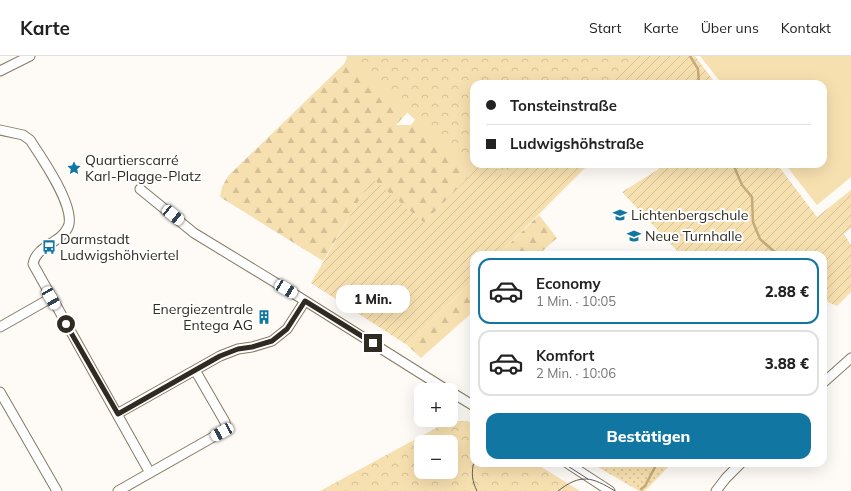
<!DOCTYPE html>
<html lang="de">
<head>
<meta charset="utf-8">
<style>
  :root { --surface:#fff; --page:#f2f2f2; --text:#222; --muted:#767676; --line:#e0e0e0; --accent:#1176a2 }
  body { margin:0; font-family:Mulish,sans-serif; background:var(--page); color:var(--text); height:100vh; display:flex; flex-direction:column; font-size:15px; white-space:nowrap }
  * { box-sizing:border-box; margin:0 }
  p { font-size:13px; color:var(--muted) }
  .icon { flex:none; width:22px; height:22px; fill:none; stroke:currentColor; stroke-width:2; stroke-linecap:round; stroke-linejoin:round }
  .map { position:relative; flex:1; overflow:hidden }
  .details { position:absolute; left:470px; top:195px; width:357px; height:216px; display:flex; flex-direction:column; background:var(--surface); border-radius:12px; box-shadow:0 4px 16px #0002 }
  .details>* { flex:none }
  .banner { position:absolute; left:470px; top:24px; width:357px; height:88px; border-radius:12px; box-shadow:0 4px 16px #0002; display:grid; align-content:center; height:88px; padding:0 16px; background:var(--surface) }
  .buttons { position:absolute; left:414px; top:327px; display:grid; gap:8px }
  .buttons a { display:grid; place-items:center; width:44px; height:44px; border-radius:8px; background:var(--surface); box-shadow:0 4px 16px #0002; font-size:20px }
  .end { position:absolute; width:18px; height:18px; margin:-9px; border:5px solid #302b22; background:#fff; box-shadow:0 0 0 2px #fff }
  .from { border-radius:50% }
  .bubble { position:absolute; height:28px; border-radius:12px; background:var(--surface); box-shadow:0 4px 16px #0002; font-size:13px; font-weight:800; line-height:28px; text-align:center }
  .car { position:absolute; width:12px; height:24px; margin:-12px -6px; border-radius:5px; box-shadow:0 0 3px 1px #0007; background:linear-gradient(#fff 24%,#345 0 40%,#fff 0 76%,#345 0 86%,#fff 0) }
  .banner b { display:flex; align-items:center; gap:14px; height:38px; font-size:15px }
  .banner b+b { border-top:1px solid var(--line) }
  .banner i { width:10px; height:10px; background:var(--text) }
  ul { padding:7px 0 0; list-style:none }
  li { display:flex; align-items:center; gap:12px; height:66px; margin:0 8px 6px; padding:0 8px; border:2px solid var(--line); border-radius:12px }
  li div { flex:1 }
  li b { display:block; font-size:15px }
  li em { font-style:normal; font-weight:800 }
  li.current { border-color:var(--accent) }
  li>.icon { width:36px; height:36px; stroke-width:1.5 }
  .cta { display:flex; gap:8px; margin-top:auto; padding:8px 16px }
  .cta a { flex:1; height:46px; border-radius:12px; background:var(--accent); color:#fff; font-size:16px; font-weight:800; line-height:46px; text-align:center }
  header { display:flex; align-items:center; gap:24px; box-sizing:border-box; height:56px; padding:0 20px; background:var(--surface); border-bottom:1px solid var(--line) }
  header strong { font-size:19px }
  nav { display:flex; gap:22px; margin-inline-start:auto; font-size:14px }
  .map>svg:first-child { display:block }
</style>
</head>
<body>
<header>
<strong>Karte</strong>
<nav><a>Start</a><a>Karte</a><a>Über uns</a><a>Kontakt</a></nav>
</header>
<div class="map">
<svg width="851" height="435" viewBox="0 0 851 435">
  <defs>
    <pattern id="grass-dots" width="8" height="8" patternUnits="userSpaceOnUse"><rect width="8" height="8" fill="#f7e0b0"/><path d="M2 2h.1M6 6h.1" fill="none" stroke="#d4c097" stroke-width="1.8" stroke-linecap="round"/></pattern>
    <pattern id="forest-firs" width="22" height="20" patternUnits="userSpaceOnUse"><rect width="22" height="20" fill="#f7e0b0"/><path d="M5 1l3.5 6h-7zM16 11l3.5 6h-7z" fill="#d4c097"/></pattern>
    <pattern id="park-crowns" width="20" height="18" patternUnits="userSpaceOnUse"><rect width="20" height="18" fill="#f7e0b0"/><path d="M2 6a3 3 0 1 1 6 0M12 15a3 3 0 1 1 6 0" fill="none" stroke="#d4c097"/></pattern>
    <pattern id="garden-furrows" width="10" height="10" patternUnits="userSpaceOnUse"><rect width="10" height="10" fill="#f7e0b0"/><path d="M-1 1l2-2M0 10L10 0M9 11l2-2" fill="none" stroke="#d4c097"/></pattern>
  </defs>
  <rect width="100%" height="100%" fill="#fefbf6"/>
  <!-- grass -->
  <path fill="url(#grass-dots)" d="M591 407H672L645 435H639Z"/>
  <!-- forest -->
  <path fill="url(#forest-firs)" d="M348 0 418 45 396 69H411L435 37 474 28V108H481L424 167 372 123 323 205 220 141 222 131 228 120 344 8Z
    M539 159 557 182 538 199H498Z
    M474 223V255L421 302 407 289Z"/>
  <!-- park -->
  <path fill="url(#park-crowns)" fill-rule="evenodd" d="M347 0H640L614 28H474V108H532L496 142 475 118 346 1Z
    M449 365H467L474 369V407H535L580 435H320ZM421 386H451V416H421Z"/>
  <!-- garden -->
  <path fill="url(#garden-furrows)" d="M635 0H695L716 28H606Z
    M481 108H492L506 123 522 108H589L498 199H474V223L407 289 311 227 372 122 424 167Z
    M654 108H777L817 161 851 134V172L844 178 851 189V236L837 250 823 244V199H681L622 136 659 113Z"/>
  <!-- pitch -->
  <path fill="#f7e0b0" d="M700 0H851V121L817 149 785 108H823V28H722Z"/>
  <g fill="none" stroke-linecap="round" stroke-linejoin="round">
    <!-- stream -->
    <path stroke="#c4ab78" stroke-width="2.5" d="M690 0 698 13 699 28
      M733 108 742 129 752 141 753 166 760 183 778 199
      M823 246 826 249 823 252
      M641 433 645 430 655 411 654 407"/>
    <defs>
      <path id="street" d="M0 15 30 0
        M0 74 23 79 30 84C42 102 73 147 69 168 68 174 61 181 56 184 46 191 35 196 33 208L150 417
        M140 133 194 177 299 241 447 334
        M0 271 51 242
        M823 327 851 302
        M0 336 57 435
        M451 336 474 350
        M117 358 220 300 238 293 252 291 272 285 287 273 305 245
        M567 407 610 435
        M118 435 222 376 226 371 225 366 195 314
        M716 435 726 422 741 407"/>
    </defs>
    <!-- street casing -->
    <use href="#street" stroke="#867a63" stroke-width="11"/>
    <!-- street -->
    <use href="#street" stroke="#fff" stroke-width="9"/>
    <!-- tram -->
    <path stroke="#615c54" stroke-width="1" d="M474 406C471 417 472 425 477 435
      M563 407 588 423
      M558 435C581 417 592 421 615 435"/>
  </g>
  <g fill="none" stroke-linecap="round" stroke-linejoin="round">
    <!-- route -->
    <path stroke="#302b22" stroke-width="5" d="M66 268 118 358 220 300 238 293 252 291 272 285 287 273 305 245 373 287"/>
  </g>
  <!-- icons -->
  <defs>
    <symbol id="sight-bare" viewBox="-9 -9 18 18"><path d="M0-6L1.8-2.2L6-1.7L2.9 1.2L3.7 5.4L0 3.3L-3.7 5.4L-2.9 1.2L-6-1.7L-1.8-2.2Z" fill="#1176a2" stroke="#fff" stroke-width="2.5" paint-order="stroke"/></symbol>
    <symbol id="school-bare" viewBox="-9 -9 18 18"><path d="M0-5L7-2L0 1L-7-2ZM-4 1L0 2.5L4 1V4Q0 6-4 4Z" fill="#1176a2" stroke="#fff" stroke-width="2.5" paint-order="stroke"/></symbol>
    <symbol id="bus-bare" viewBox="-9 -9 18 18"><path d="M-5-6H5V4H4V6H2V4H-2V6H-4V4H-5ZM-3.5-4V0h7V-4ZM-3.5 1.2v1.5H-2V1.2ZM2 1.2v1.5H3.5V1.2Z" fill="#1176a2" stroke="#fff" stroke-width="2.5" paint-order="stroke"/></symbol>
    <symbol id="building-bare" viewBox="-9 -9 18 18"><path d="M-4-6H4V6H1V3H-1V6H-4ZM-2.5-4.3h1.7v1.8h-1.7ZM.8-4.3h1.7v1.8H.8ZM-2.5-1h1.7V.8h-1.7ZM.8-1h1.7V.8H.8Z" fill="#1176a2" stroke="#fff" stroke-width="2.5" paint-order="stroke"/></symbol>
  </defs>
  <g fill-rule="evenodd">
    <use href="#sight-bare" x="64" y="102" width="20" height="20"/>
    <use href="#school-bare" x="610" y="149" width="20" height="20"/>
    <use href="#school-bare" x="624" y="170" width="20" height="20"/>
    <use href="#bus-bare" x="39" y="181" width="20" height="20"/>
    <use href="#building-bare" x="254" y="251" width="20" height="20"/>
  </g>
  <g text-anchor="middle" stroke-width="4" stroke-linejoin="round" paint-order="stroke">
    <!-- poi labels -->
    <g font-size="14" fill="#302b22" stroke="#fff" text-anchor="start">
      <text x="85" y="109">Quartierscarré<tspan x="85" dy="16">Karl-Plagge-Platz</tspan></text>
      <text x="631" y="164">Lichtenbergschule</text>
      <text x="645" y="185">Neue Turnhalle</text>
      <text x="60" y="188">Darmstadt<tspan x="60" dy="16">Ludwigshöhviertel</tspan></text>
      <text x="253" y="258" text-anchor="end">Energiezentrale<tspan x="253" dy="16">Entega AG</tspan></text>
    </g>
  </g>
</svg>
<div class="buttons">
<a>+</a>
<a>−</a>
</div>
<i class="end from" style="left:66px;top:268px"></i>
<i class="end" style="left:373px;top:287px"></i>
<div class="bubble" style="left:336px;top:229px;width:74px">1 Min.</div>
<i class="car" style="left:173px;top:159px;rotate:129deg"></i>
<i class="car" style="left:286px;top:233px;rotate:121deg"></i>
<i class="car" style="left:51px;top:242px;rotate:150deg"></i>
<i class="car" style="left:222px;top:376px;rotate:241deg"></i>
<div class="banner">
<b><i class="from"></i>Tonsteinstraße</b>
<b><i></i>Ludwigshöhstraße</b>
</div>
<section class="details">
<ul>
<li class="current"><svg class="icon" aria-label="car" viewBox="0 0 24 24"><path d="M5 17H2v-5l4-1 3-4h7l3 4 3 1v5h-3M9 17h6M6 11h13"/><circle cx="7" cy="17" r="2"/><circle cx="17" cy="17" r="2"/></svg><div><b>Economy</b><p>1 Min. · 10:05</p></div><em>2.88 €</em></li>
<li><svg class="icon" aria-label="car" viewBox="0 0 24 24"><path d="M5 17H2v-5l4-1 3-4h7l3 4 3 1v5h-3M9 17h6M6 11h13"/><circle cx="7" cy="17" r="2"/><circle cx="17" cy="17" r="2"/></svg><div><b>Komfort</b><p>2 Min. · 10:06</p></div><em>3.88 €</em></li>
</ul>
<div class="cta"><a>Bestätigen</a></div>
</section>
</div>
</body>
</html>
